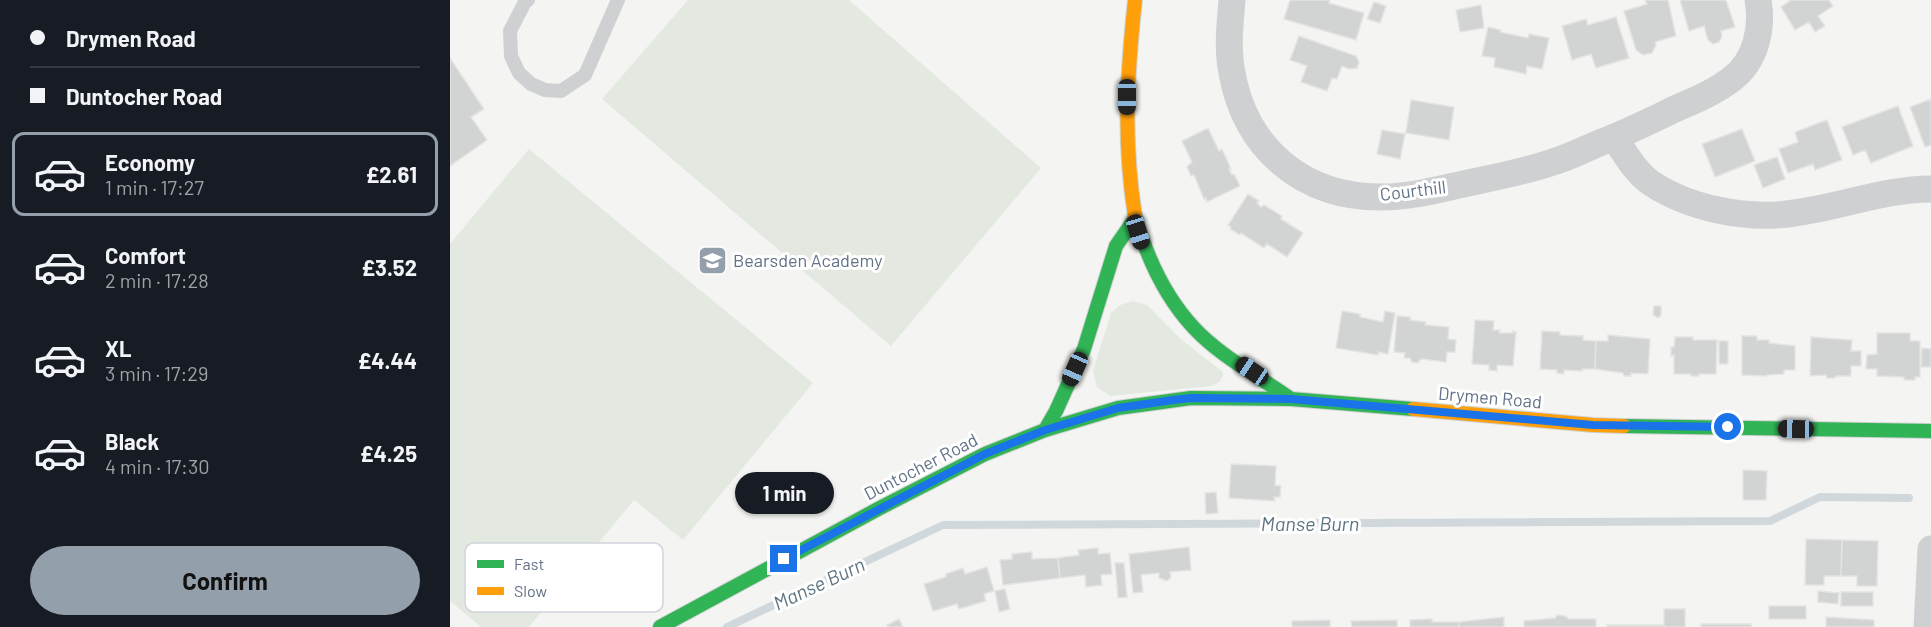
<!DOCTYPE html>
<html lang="en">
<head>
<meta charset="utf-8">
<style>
  :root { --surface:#171b24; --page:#20242c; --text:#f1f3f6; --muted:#9ea1a6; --line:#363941; --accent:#949fac }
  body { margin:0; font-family:Barlow,sans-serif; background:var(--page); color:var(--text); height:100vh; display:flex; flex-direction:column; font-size:22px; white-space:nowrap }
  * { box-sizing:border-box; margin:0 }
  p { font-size:20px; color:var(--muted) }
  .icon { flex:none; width:33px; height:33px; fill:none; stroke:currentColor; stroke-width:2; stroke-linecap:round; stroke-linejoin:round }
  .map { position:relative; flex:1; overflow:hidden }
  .details { display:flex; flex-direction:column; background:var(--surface); width:450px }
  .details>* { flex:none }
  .top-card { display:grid; align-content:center; height:132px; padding:0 30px; background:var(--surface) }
  .end { position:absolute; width:27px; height:27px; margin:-14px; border:8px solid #1a73e8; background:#fff; box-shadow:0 0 0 3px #fff }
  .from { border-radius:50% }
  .bubble { position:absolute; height:42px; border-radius:21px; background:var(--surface); box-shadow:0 2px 4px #0004; font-size:20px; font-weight:700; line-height:42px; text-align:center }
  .car { position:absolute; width:18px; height:36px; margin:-18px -9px; border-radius:8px; box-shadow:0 0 4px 2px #0007; background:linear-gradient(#222 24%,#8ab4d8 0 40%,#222 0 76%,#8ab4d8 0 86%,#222 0) }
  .top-card b { display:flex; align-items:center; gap:21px; height:57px; font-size:22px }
  .top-card b+b { border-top:2px solid var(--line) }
  .top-card i { width:15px; height:15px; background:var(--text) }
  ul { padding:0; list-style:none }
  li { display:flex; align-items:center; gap:18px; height:84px; margin:0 12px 9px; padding:0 18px; border:3px solid transparent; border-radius:12px }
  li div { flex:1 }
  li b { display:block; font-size:22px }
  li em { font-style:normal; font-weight:700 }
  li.current { border-color:var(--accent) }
  li>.icon { width:54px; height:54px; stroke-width:1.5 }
  .primary-button { display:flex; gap:12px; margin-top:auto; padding:12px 30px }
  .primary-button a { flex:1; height:69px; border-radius:36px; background:var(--accent); color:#111; font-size:24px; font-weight:700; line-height:69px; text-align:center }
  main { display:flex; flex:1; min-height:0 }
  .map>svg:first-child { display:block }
</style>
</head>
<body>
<main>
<section class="details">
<div class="top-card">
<b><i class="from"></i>Drymen Road</b>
<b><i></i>Duntocher Road</b>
</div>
<ul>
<li class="current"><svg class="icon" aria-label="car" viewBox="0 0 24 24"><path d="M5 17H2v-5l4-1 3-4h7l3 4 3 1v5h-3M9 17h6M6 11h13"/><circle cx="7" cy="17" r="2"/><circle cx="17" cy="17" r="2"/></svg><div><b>Economy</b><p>1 min · 17:27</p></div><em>£2.61</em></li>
<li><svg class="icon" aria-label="car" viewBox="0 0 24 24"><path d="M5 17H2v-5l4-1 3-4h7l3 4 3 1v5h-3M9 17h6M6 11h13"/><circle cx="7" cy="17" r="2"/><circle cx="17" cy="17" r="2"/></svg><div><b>Comfort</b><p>2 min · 17:28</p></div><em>£3.52</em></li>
<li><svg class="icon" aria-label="car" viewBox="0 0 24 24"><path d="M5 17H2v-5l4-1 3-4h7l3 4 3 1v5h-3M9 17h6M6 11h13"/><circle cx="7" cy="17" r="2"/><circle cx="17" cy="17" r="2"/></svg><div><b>XL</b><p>3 min · 17:29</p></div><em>£4.44</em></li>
<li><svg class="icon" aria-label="car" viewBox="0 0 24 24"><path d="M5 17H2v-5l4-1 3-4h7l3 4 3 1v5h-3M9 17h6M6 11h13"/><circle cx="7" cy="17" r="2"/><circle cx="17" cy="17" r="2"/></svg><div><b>Black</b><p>4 min · 17:30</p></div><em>£4.25</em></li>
</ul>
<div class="primary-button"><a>Confirm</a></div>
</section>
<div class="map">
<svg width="1481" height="627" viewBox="0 0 1481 627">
  <rect width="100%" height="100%" fill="#f4f5f2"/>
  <!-- green -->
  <path fill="#e3e8e0" d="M238 0H399L591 168 441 346 152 99Z
    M79 149 363 383 233 540 184 500 79 627H31L0 601V244Z
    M683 301 697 305 732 340 773 372V376L769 382 761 386 660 396 647 387 643 371 661 313 670 305Z"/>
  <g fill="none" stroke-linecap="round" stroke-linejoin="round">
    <!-- stream -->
    <path stroke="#d1d8dc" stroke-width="8" d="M277 627 493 525 1320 521 1370 497 1459 498"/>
  </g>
  <!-- building -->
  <path fill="#d2d3d3" stroke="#e4e4e2" stroke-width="1.5" d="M840 0H880L879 3 914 13 906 40 834 19Z
    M1195 0H1218L1226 36 1205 42 1206 45 1202 53 1193 55 1186 50 1174 11 1197 4Z
    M1230 0H1276L1285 27 1271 31 1272 36 1269 42 1263 44 1258 40 1254 26 1239 31Z
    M1341 0H1379L1383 6 1368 16 1375 26 1365 32 1359 22 1345 30 1331 7Z
    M924 2 936 6 930 23 917 19Z
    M1031 5 1034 28 1010 32 1006 10Z
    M1166 17 1179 58 1146 68 1141 54 1122 60 1112 26 1136 19 1138 25Z
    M1038 27 1051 30 1050 32 1078 38 1079 34 1099 38 1092 69 1077 66 1076 74 1044 67 1045 58 1032 56Z
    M849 36 906 56 909 62 907 68 899 69 892 66 887 79 882 78 877 91 851 82 857 66 840 60Z
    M0 58 34 109 21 117 37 140 0 166Z
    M1481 99V145L1475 147 1460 107Z
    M961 100 1004 107 999 140 956 133Z
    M1448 106 1463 146 1421 163 1415 150 1403 155 1392 127Z
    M1377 120 1392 160 1365 170 1363 164 1338 173 1329 149 1348 142 1345 132Z
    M758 128 769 151 772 149 781 169H779L782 175 784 174 790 186 757 202 756 198 754 199 744 175 741 176 737 167 742 162 732 141Z
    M1292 129 1305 161 1265 177 1252 144Z
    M932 130 955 134 950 159 927 154Z
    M1327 157 1335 179 1313 188 1304 165Z
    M798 194 809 201 807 203 811 207 814 205 832 216 831 219 853 233 837 257 817 244 814 248 791 233 790 235 780 229 781 227 778 225Z
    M1204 306H1211V315L1208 318 1203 315Z
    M892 311 910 314V317L933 322 935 311 945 313 938 354 928 352V355L886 348Z
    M947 316 960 317V320L976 322 975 325 999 327 998 339 1006 340 1005 352H997L996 362 971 359 968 363 962 362 960 358H954L955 353 944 352Z
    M1025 320 1044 321 1043 330H1050L1049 333H1063V331L1066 332 1063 366 1047 365V371L1039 370V365L1022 364Z
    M1092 331 1110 332V335L1133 336V340L1146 341 1145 369H1132V371L1114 370V374L1107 373V370L1090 369Z
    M1427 333H1460V341H1470V377H1465V380H1454V377L1427 376V369H1416L1417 355 1427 354Z
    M1158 335 1200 339 1198 374 1181 373V376H1174L1173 373 1145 369 1146 341H1158Z
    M1292 336H1307V340H1319V343L1345 346V370H1334V374L1317 375V376L1292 375Z
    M1225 337H1243V340H1267L1266 374H1249V376H1241V374H1224V355L1221 356V347H1224Z
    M1361 337 1402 340 1401 351H1411V366H1401V376H1386L1385 378H1377L1376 375 1360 376Z
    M1269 341H1278V364H1269Z
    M1472 348 1481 349V367H1471Z
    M781 464 826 466 825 485 831 486 830 497H824L825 501 779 498Z
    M1293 470 1317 471 1316 500H1293Z
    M766 492 768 513 756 514 755 493Z
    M1356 539 1392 540 1391 576H1374V585H1355Z
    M1392 540 1428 541 1427 586H1407V576H1391Z
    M739 547 741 570 720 572 721 577 717 581 709 578V573L691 575 693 592 683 593 679 554Z
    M648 548V554L660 553 662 574 651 575 652 585 636 587 635 575 610 578 608 558 629 555 628 550Z
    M582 552V559L608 558 610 578 553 585 550 560 562 559V554Z
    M665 563H674L677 597 668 598Z
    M537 567 544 591 534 594 536 601 509 609 507 604 483 611 474 584 496 577V574L513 568 515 574Z
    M555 589 560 609 549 612 545 591Z
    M1368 591 1389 593 1388 604 1368 602Z
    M1391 592H1423V606H1391Z
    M1319 606H1356V619H1319Z
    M1214 609H1235V627H1157V625H1214Z
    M1107 615 1115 616 1119 619H1146V627H1074V621L1105 618Z
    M1054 617V627H1009V622Z
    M1376 617 1424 620V627H1376Z
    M449 619 453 627H438L437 625Z
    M982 619V622H1009V627H960V620Z
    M880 620V627H842V621Z
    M947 620V627H902L901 621Z
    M1251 624H1301V627H1251Z"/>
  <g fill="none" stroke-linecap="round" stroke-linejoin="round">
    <defs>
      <path id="fast" d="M685 216C697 258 714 296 744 328 771 357 809 376 841 399
        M1174 426 1481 431
        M595 430 606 411 634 349 666 246 684 220
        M210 627 428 509 535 454 595 430 668 408 741 398 841 399 963 409"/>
      <path id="slow" d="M685 0C677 75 673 140 685 216
        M963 409 1143 425 1174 426"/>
    </defs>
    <!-- fast casing -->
    <use href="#fast" stroke="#d0d2d2" stroke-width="16"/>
    <!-- slow casing -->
    <use href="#slow" stroke="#d0d2d2" stroke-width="16"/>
    <!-- lane -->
    <path stroke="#cfd0d1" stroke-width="14" d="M78 0 75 2 60 31 61 56 69 73 81 84 95 90 111 91 135 75 168 0"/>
    <!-- street -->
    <path stroke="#cfd0d1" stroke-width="27" d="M782 0C780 24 777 49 782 73 796 150 854 198 933 197 961 197 990 189 1018 183 1047 177 1078 171 1106 161 1122 156 1137 148 1152 142 1178 132 1202 120 1227 108 1246 100 1267 91 1283 78 1306 60 1313 28 1308 0
      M1164 137C1175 153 1185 172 1201 183 1238 208 1294 219 1337 214 1386 209 1432 189 1481 189
      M1477 627 1481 549"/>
    <!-- fast -->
    <use href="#fast" stroke="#30b455" stroke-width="14"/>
    <!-- slow -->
    <use href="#slow" stroke="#ff9f0a" stroke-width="14"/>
  </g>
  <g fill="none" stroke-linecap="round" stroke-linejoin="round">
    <!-- route -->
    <path stroke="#1a73e8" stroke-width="8" d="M334 559 535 454 595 430 668 408 723 400 741 398 841 399 1143 425 1278 427"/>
  </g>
  <!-- icons -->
  <defs>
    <symbol id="school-square" viewBox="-11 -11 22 22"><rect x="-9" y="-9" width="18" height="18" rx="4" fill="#949fac" stroke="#fff"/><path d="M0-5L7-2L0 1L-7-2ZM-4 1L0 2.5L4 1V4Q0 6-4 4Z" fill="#fff"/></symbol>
  </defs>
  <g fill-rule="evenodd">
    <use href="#school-square" x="246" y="244" width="33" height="33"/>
  </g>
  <g text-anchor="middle" stroke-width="6" stroke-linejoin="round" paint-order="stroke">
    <!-- street labels -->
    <g font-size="18" fill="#617186" stroke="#fff">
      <text transform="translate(963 191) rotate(-7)" y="6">Courthill</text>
      <text transform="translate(1040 398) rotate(5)" y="6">Drymen Road</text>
      <text transform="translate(471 467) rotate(-27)" y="6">Duntocher Road</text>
    </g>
    <!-- poi labels -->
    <g font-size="18" fill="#617186" stroke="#fff" text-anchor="start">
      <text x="283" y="267">Bearsden Academy</text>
    </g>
    <!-- water labels -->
    <g font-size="20" font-style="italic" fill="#5d7483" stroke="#fff">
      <text x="860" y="531">Manse Burn</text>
      <text transform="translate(369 584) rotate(-25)" y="7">Manse Burn</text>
    </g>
  </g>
  <!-- legend -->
  <rect x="15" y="543" width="198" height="69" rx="9" fill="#fff" stroke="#d0d4db" stroke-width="1.5"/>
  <rect x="27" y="560" width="27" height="8" fill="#30b455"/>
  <rect x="27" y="587" width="27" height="8" fill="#ff9f0a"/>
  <g font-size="16" fill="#617186">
    <text x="64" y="570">Fast</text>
    <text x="64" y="597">Slow</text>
  </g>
</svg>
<i class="end from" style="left:1278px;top:427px"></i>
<i class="end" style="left:334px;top:559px"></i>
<div class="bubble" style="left:285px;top:472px;width:99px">1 min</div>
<i class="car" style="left:677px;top:97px;rotate:180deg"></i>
<i class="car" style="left:688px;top:232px;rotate:163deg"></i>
<i class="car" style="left:625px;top:369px;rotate:204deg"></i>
<i class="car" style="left:802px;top:371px;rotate:304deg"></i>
<i class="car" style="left:1346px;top:429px;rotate:271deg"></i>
</div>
</main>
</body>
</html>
